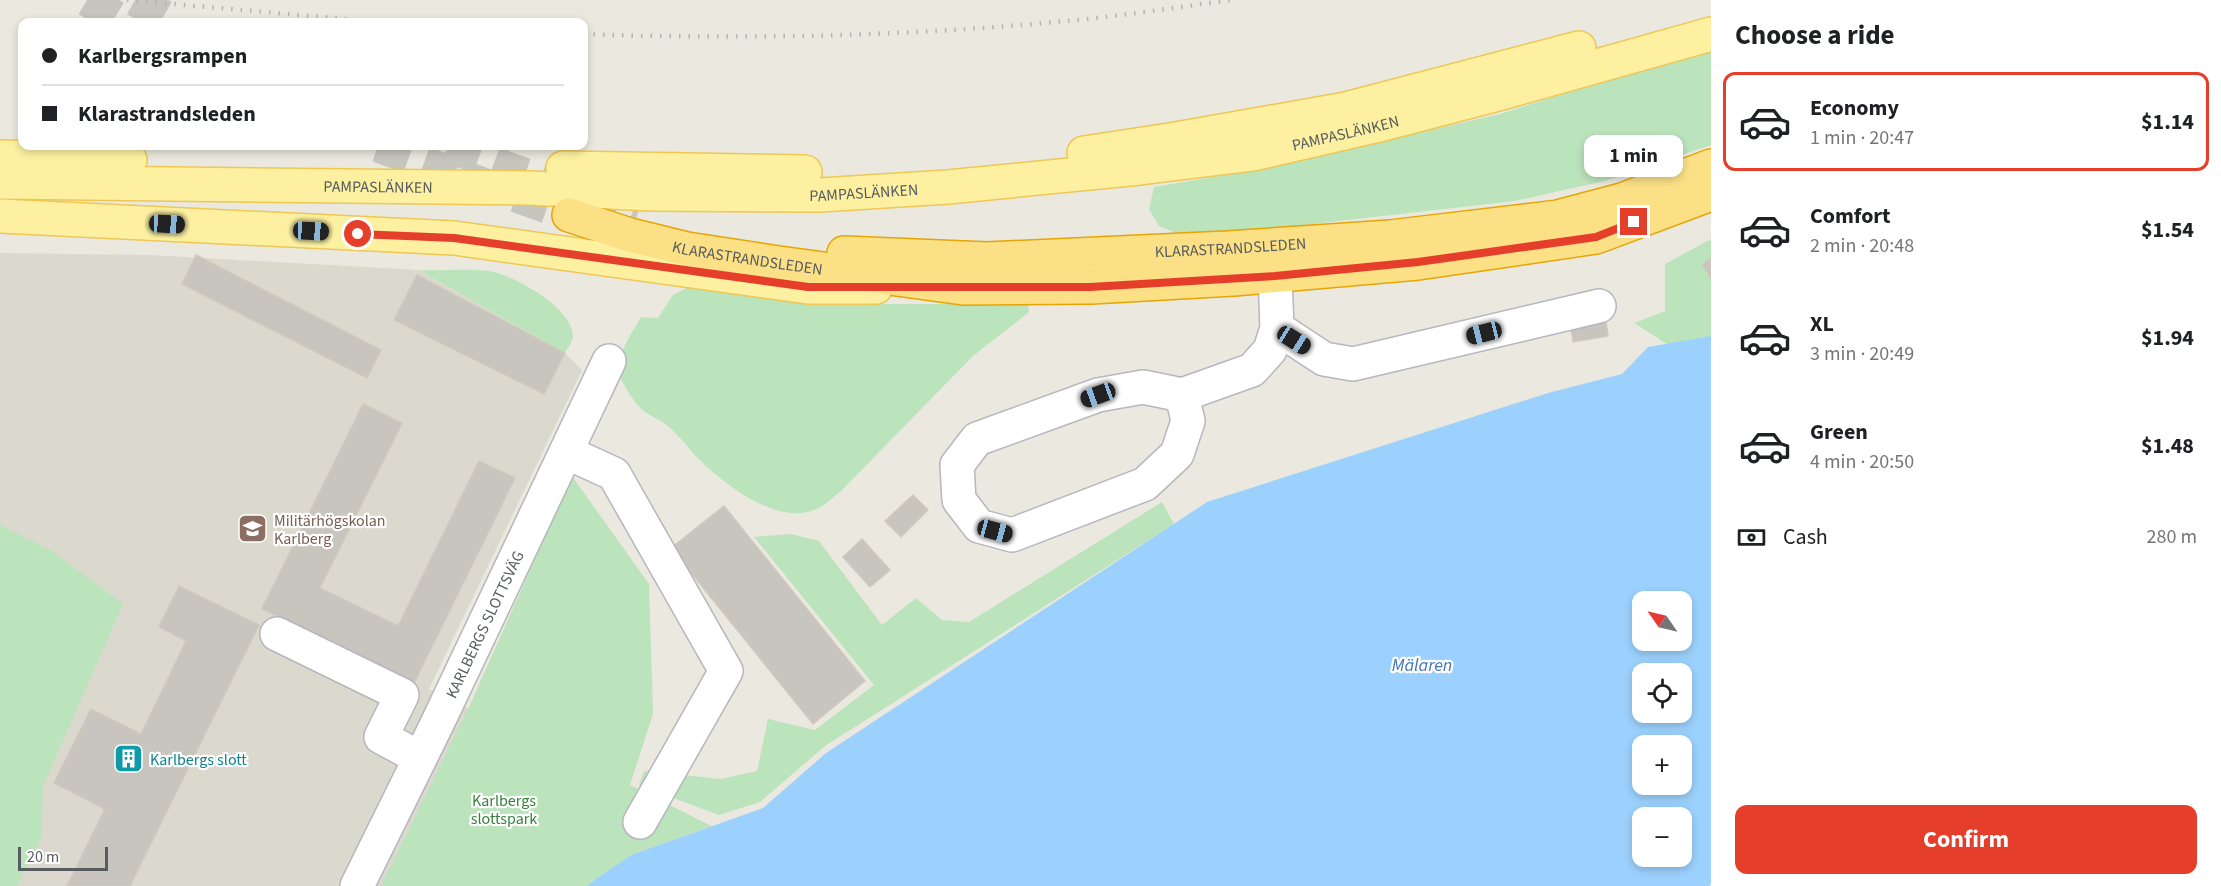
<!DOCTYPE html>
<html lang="en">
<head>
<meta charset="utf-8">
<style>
  :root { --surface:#fff; --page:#f6f6f6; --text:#202124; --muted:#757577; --line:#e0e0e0; --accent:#e53e2a }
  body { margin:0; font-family:"Source Sans 3",sans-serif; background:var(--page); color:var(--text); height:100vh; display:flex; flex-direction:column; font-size:22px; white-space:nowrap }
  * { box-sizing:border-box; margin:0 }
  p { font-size:20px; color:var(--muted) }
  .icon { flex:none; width:33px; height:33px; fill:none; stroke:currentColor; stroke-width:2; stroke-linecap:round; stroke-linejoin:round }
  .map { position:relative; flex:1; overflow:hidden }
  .sheet { display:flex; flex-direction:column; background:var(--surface); width:510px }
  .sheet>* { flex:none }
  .hud { position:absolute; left:18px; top:18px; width:570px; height:132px; border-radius:12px; box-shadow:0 3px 9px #0003; display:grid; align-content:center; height:132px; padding:0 24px; background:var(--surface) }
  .needle { width:39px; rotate:304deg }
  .fabs { position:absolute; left:1632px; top:591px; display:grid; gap:12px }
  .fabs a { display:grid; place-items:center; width:60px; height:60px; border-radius:12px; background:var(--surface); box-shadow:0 3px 9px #0003; font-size:30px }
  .scale { position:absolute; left:18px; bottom:15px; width:90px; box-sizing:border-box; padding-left:6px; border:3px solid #585b60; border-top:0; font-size:16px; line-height:21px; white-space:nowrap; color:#585b60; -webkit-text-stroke:4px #fff; paint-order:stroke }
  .end { position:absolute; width:27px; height:27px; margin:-14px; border:8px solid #e53e2a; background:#fff; box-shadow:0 0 0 3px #fff }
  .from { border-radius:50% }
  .bubble { position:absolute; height:42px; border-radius:12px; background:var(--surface); box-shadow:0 3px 9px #0003; font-size:20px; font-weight:700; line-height:42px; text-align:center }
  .car { position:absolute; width:18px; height:36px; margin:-18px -9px; border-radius:8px; box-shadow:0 0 4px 2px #0007; background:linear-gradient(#222 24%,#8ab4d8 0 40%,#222 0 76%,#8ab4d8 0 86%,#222 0) }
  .hud b { display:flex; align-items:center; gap:21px; height:57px; font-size:22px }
  .hud b+b { border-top:2px solid var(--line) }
  .hud i { width:15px; height:15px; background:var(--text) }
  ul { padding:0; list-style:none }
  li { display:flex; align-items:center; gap:18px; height:99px; margin:0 12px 9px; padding:0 12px; border:3px solid transparent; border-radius:12px }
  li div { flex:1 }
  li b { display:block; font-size:22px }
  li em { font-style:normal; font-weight:700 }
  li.on { border-color:var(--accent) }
  li>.icon { width:54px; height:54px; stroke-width:1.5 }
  h2 { padding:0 24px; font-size:27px; line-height:72px }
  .pay { display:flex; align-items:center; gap:15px; height:66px; padding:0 24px; font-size:22px }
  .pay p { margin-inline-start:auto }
  .button { display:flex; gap:12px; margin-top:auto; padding:12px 24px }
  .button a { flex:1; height:69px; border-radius:12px; background:var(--accent); color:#fff; font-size:24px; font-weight:700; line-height:69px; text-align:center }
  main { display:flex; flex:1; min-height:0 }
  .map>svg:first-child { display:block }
</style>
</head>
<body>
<main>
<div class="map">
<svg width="1711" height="886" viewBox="0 0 1711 886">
  <rect width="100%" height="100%" fill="#ebe9df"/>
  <!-- education -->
  <path fill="#dbd8cd" d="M0 253 151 255 419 270 565 353 582 370 429 689 711 826 631 855 586 886H0Z"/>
  <!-- green -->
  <path fill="#bbe3bc" d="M1711 51V145L1605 181 1515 201 1224 234 1180 235 1159 226 1149 209 1154 187 1266 168 1500 114 1597 83Z
    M1711 239V336L1667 344 1634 323 1665 311V264Z
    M419 270C442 271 467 268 489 271 514 275 575 309 573 337 572 342 567 349 565 353Z
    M696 283 769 294 883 304H1028L1029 312 973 356 841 491C834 496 827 504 819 508 781 527 733 490 706 466 692 454 682 438 668 426 661 420 652 417 645 412 636 406 620 381 618 370 616 357 634 329 641 317L658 318 673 295Z
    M572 476 649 584 653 714 630 785 711 826 631 855 586 886H381L469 707Z
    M1162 502 1174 524 825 746 760 802 719 815 639 785 644 771 721 779 757 771 768 719 815 730 874 685 754 537 791 534 819 541 882 625 916 598 942 620 969 622Z
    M0 525 52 551 123 604 43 786 41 838 17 886H0Z"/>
  <!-- water -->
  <path fill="#9cd1fd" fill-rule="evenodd" d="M1711 336V884L1709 886H586L631 855 763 808 826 753 1207 502 1548 393 1622 374 1648 347ZM1642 602H1682V640H1642ZM1642 674H1682V712H1642ZM1642 746H1682V784H1642ZM1642 818H1682V856H1642Z"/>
  <!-- building -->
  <path fill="#c8c5be" stroke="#cfcabd" stroke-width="1.5" d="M196 255 381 350 367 378 182 284Z
    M1711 258V278L1702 265Z
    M417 275 565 353 544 394 394 320Z
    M1605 315 1608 336 1573 342 1570 321Z
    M363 404 402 423 320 588 398 626 479 461 515 478 414 683 262 609Z
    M913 495 928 510 901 537 885 521Z
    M724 506 865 681 813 724 671 548Z
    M862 539 890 570 870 587 843 557Z
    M179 586 259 625 130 886H67L105 809 54 783 91 709 141 734 186 641 159 627Z"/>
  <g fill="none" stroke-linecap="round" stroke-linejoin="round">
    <!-- highway-tunnel -->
    <path stroke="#c6c6bf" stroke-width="33" stroke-dasharray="33 16" stroke-linecap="butt" d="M87 0 124 22
      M135 0 174 22
      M378 146 569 215
      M448 146 637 216"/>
    <defs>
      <g id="minor">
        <path d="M1277 328 1324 359 1353 364 1599 306"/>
        <path d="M1182 395 1188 421 1177 454 1145 484 1012 535 979 526 959 500 957 465 977 439 1098 395 1143 387 1182 395 1252 370 1270 350 1277 328 1275 276"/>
        <path d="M566 452 614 474 726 671 640 822"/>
        <path d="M277 634 402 695 381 737 420 758"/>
        <path id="s1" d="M357 886 437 724 609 361"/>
      </g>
      <g id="major">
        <path d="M1084 153 1176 139 1346 109 1579 48"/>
        <path d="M0 157 130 160"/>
        <path d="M563 168 805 172"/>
        <path id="s2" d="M0 182 529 188 652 194 820 195 948 187 1140 168 1253 154 1379 125 1494 95 1711 34"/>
        <path d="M0 216 454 238 808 287H876"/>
      </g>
      <g id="highway">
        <path id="s3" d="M569 215 630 235 687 249 779 263 963 288 1091 287 1234 279 1418 263 1596 237 1711 194"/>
        <path id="s4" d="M844 253 987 259 1228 248 1390 237 1558 217 1622 200 1711 166"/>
      </g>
    </defs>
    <!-- minor casing -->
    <use href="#minor" stroke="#b5b7bc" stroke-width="36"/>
    <!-- major casing -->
    <use href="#major" stroke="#eec755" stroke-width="36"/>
    <!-- highway casing -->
    <use href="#highway" stroke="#e6a504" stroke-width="36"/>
    <!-- minor -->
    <use href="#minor" stroke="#fff" stroke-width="33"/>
    <!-- major -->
    <use href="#major" stroke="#fdf1a1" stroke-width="33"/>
    <!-- highway -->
    <use href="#highway" stroke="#fbe086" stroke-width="33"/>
    <!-- rail -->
    <path stroke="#b2b3b3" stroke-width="4.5" stroke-dasharray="1.5 8" stroke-linecap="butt" d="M127 0 380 22
      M584 34C754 40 926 36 1096 18 1141 13 1186 6 1231 0"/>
  </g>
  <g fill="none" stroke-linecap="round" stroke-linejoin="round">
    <!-- route -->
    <path stroke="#e53e2a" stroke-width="8" d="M358 234 454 238 808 287H1090L1275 276 1418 262 1596 237 1634 222"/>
  </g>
  <!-- icons -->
  <defs>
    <symbol id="university-square" viewBox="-11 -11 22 22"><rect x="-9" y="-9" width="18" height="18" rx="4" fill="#8d6e63" stroke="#fff"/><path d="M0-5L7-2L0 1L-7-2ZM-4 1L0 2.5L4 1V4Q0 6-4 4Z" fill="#fff"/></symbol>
    <symbol id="building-square" viewBox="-11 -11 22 22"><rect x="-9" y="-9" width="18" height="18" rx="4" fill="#0f9aa8" stroke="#fff"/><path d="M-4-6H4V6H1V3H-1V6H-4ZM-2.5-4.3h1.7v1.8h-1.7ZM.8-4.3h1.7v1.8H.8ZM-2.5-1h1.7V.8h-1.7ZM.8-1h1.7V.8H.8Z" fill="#fff"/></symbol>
  </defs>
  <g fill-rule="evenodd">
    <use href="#university-square" x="236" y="512" width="33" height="33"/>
    <use href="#building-square" x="112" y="742" width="33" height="33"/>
  </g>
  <g text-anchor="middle" stroke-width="4.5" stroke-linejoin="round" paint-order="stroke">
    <!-- street labels -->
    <g font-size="16" fill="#585b60" stroke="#fff">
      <text dy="6" stroke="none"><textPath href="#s2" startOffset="1350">PAMPASLÄNKEN</textPath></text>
      <text dy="6" stroke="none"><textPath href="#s2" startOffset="378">PAMPASLÄNKEN</textPath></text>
      <text dy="6" stroke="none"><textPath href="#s2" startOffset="864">PAMPASLÄNKEN</textPath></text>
      <text dy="6" stroke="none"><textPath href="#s4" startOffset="387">KLARASTRANDSLEDEN</textPath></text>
      <text dy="6" stroke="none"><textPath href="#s3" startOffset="184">KLARASTRANDSLEDEN</textPath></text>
      <text dy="6" stroke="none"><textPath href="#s1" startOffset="291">KARLBERGS SLOTTSVÄG</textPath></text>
    </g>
    <!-- education labels -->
    <g font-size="16" fill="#785e54" stroke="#fff" text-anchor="start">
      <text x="274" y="526">Militärhögskolan<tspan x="274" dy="18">Karlberg</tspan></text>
    </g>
    <!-- culture labels -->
    <g font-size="16" fill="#0d838f" stroke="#fff" text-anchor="start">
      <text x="150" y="765">Karlbergs slott</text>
    </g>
    <!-- park labels -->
    <g font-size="16" fill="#35823b" stroke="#fff">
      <text x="504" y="806">Karlbergs<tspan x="504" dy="18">slottspark</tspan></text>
    </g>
    <!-- water labels -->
    <g font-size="18" font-style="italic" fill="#3f76b6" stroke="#fff">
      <text x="1422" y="671">Mälaren</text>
    </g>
  </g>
</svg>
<div class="fabs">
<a><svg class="needle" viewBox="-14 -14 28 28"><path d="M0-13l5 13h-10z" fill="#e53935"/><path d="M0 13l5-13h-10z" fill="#757577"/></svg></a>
<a><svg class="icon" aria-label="locate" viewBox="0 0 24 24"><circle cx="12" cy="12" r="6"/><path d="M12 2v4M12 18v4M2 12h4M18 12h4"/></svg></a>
<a>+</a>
<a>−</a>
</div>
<div class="scale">20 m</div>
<i class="end from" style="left:358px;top:234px"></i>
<i class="end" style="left:1634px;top:222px"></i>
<div class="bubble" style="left:1584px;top:135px;width:99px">1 min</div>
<i class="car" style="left:167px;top:224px;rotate:93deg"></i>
<i class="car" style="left:311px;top:231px;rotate:93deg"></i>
<i class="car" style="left:1484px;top:333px;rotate:256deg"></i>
<i class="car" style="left:1294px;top:340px;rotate:122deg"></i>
<i class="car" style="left:1098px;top:395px;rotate:250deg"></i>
<i class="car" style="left:995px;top:531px;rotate:105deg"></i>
<div class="hud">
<b><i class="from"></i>Karlbergsrampen</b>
<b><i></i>Klarastrandsleden</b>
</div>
</div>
<section class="sheet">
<h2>Choose a ride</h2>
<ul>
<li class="on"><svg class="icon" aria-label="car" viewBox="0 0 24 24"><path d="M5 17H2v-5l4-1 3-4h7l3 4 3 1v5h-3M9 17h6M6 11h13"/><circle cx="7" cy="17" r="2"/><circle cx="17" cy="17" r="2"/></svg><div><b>Economy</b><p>1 min · 20:47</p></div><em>$1.14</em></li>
<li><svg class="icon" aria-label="car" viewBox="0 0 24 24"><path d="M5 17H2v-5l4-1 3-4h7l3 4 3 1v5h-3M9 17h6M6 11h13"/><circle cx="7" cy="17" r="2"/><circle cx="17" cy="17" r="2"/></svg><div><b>Comfort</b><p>2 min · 20:48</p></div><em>$1.54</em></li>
<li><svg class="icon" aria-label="car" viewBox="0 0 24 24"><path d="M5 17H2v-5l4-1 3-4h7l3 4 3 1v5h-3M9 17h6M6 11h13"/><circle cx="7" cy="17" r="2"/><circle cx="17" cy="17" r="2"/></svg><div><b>XL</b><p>3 min · 20:49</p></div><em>$1.94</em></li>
<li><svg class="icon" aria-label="car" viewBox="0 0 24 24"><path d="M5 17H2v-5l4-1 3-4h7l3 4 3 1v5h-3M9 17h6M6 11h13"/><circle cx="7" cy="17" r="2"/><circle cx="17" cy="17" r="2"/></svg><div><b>Green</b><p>4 min · 20:50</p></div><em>$1.48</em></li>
</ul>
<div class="pay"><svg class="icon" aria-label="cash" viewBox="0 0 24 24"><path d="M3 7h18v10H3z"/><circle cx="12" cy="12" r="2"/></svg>Cash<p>280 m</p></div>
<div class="button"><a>Confirm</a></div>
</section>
</main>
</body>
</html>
